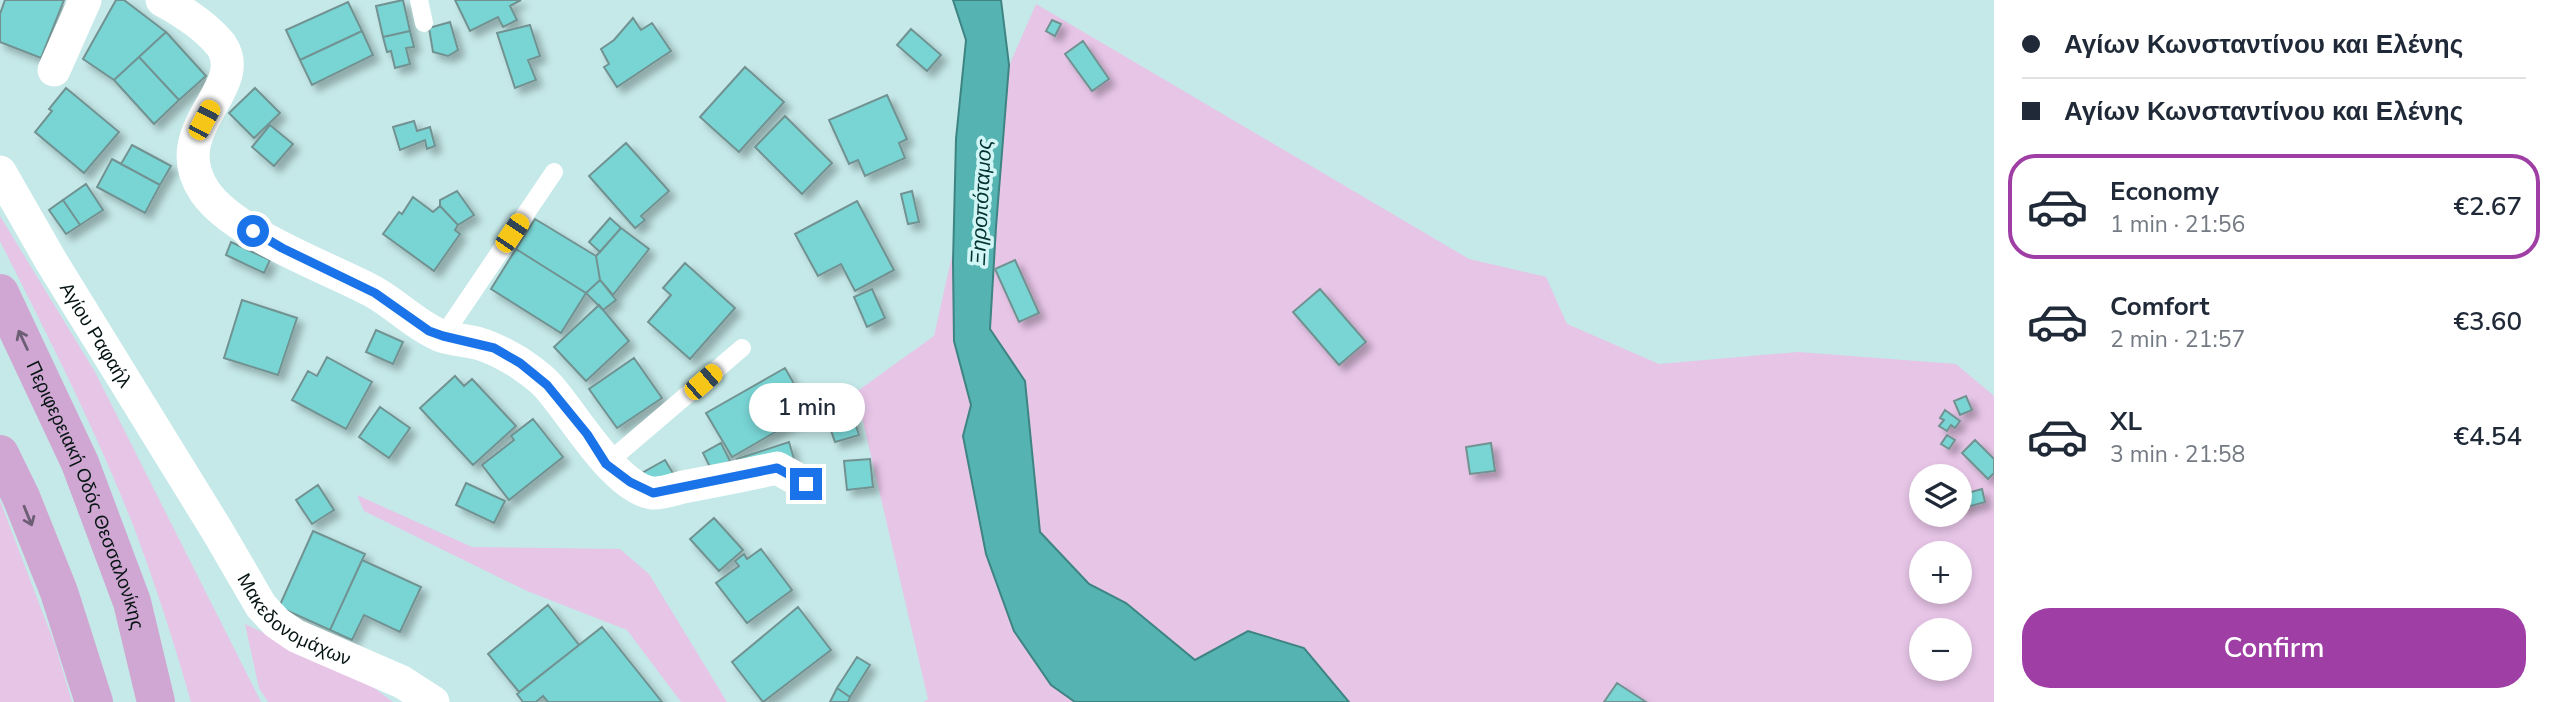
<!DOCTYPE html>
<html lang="en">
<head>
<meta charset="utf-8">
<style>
  :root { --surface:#fff; --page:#f6f6f7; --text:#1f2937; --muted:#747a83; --line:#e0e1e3; --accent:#9f3ea5 }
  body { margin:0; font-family:"Nunito Sans",sans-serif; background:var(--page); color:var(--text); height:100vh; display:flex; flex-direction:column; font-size:26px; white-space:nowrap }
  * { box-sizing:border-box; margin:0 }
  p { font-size:23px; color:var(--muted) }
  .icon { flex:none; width:38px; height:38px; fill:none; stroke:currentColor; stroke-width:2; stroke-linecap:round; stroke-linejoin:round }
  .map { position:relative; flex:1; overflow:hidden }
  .drawer { display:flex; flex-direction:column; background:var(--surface); width:560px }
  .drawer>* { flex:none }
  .guide { display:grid; align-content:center; height:154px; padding:0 28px; background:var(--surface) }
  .controls { position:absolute; left:1909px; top:464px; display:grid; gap:14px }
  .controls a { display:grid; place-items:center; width:63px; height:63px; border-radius:50%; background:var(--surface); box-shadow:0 4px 10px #0003; font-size:35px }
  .end { position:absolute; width:32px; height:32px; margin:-16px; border:9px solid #1a73e8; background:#fff; box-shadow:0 0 0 4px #fff }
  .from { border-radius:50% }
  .bubble { position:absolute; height:49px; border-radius:24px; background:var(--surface); box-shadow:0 4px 10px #0003; font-size:23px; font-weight:600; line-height:49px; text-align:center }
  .car { position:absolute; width:21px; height:42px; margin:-21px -10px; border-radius:9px; box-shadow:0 0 5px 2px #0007; background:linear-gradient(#f5c518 24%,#345 0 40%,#f5c518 0 76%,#345 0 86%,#f5c518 0) }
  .guide b { display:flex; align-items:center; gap:24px; height:66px; font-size:26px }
  .guide b+b { border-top:2px solid var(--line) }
  .guide i { width:18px; height:18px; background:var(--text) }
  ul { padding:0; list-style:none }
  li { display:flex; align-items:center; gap:21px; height:105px; margin:0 14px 10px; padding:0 14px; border:4px solid transparent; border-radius:28px }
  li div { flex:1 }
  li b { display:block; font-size:26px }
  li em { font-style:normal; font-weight:600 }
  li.active { border-color:var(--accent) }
  li>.icon { width:63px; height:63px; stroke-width:1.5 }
  .button { display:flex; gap:14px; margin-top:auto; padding:14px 28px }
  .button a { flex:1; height:80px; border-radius:28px; background:var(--accent); color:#fff; font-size:28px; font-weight:600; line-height:80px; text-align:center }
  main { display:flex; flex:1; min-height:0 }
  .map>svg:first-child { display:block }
</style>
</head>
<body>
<main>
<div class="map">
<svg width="1994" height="702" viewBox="0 0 1994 702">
  <defs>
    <filter id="shadow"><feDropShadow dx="6" dy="6" stdDeviation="3.5" flood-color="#0004"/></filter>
  </defs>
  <rect width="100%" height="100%" fill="#c5e8e8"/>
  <!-- green -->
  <path fill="#e7c5e7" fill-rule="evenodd" d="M1036 4 1469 259 1546 277 1567 324 1659 364 1798 352 1956 364 1994 396V702H924L928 699 856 392 934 336 979 135ZM1922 476H1960V514H1922ZM1922 553H1960V592H1922ZM1922 630H1960V668H1922Z
    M0 216 95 372 261 702H191C174 642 155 583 133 525 95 428 47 334 0 241Z
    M357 495 472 547 620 549 649 574 727 702H681L627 630 527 591 364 511Z
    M0 501 55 645 72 702H0Z
    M245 624 369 684 393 702H268L259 688Z"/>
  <!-- water -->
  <path fill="#55b3b2" stroke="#3e8483" stroke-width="2" d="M953 0H1001L1009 65 996 227 990 329 1025 381 1040 532 1089 584 1126 603 1195 660 1248 631 1304 648 1349 702H1075L1051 685 1014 631 986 554 963 436 971 405 954 341 953 262 956 139 966 40Z"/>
  <!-- building -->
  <path fill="#78d5d4" stroke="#729292" stroke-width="2" filter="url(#shadow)" d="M5 0H64L41 58 0 42V14Z
    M116 0H124L166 32 114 80 83 59Z
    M403 0 410 31 383 37 376 6Z
    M455 0H521L510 6 517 20 503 27 498 17 470 31Z
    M348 2 362 31 300 60 286 30Z
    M633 18 641 30 652 23 671 51 617 87 604 67 609 64 601 49 614 40Z
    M1052 20 1061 24 1055 36 1046 31Z
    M450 22 458 50 448 56 433 52 429 28Z
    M530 25 540 56 528 60 536 80 515 88 497 33Z
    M911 29 941 55 927 71 897 45Z
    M362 31 373 55 312 85 300 60Z
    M410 31 414 47 406 48 410 64 395 68 391 51 387 52 383 37Z
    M166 32 206 76 179 100 139 57Z
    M1083 41 1109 79 1092 91 1065 54Z
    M139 57 179 100 154 124 114 80Z
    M745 67 784 102 739 152 700 117Z
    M66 88 119 132 84 173 35 132 52 111 49 109Z
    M255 88 280 113 254 138 229 113Z
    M887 95 907 139 899 143 905 158 865 176 858 160 849 164 829 120Z
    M785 116 832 163 802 194 755 147Z
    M414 121 417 131 430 127 435 146 427 149 425 140 400 150 393 127Z
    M270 125 293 144 274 166 252 147Z
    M626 143 669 191 641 216 645 220 635 228 589 176Z
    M132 145 171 166 160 185 121 164Z
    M112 159 160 185 145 213 97 187Z
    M86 184 103 210 80 225 63 200Z
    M457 191 474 215 458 225 440 206V200Z
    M912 191 919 222 908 224 901 194Z
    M413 197 433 212 440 206 458 225 455 230 460 234 434 271 383 234 399 212 402 214Z
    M63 200 80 225 66 234 49 210Z
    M857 201 894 270 855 291 841 264 818 276 795 234Z
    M610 218 621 228 600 252 589 242Z
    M535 219 596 256 600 280 586 293 516 249Z
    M621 228 649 249 613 295 600 280 596 256Z
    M231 242 270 260 264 273 226 255Z
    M516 249 586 293 561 333 491 289Z
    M1015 260 1039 313 1019 322 995 269Z
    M685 263 735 308 690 359 648 322 671 295 663 288Z
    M600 280 616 300 603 310 586 293Z
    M872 289 885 318 867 327 854 297Z
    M1320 289 1366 342 1339 365 1293 312Z
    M242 300 297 318 278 375 224 358Z
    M599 305 629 341 586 381 554 347Z
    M376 330 403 342 393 364 366 352Z
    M327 357 372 382 346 429 292 400 308 371 317 376Z
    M634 358 662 398 617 428 589 389Z
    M785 368 810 412 732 457 706 413Z
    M455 376 464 386 472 379 516 426 473 465 420 408Z
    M1966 396 1972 410 1960 415 1954 401Z
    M380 407 410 428 389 458 359 437Z
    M1945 410 1960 421 1955 428 1951 425 1947 431 1939 426 1944 420 1940 418Z
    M852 414 859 435 835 442 828 422Z
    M533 419 563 457 509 500 482 465 514 440 511 436Z
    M1947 435 1955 440 1949 449 1941 444Z
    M1975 440 1994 459V473L1988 479 1962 453Z
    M789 442 794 459 743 475 737 459Z
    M721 443 730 461 712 471 703 453Z
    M1491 443 1495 471 1470 474 1466 447Z
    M870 459 873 487 847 490 844 461Z
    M665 460 674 475 650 488 642 473Z
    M466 483 505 501 494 523 456 505Z
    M318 485 334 510 312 524 296 500Z
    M1982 489 1985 502 1960 509V495Z
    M714 518 743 550 719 571 690 539Z
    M313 531 365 554 330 630 279 607Z
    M761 549 792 590 747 623 716 583 739 566 735 561 744 554 747 559Z
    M362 560 421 587 400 632 364 615 352 640 330 630Z
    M548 605 579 645 519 692 488 654Z
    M798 607 831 650 763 702 732 662Z
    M602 627 662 702H548L543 696 536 702H523L517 694Z
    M857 657 870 665 850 697 837 688Z
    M1617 683 1646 702H1604Z
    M837 688 850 697 848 702H830Z"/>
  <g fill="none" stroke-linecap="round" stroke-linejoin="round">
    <!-- service -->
    <path stroke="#fff" stroke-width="18" d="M419 0 424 23
      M443 336 554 172
      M606 464 742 348"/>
    <!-- minor -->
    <g stroke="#fff" stroke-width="33">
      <path d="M162 0C182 11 207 27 221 45 251 89 162 129 205 192 234 234 327 267 372 291 396 304 414 324 439 335 452 340 466 340 480 344 494 348 506 355 518 362 528 369 539 376 547 385 573 413 614 487 652 493 661 494 675 489 683 487 715 481 746 475 777 468L806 484"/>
      <path d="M54 70 85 0"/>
      <path id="s1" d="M0 172 51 261 218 532 261 606 277 623 296 636 402 682 433 702"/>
    </g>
    <!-- trunk -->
    <g stroke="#d0a7d2" stroke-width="38">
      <path id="s2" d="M0 293 80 463 132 602 156 702"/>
      <path d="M0 454 21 497 59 592 94 702"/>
    </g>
  </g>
  <!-- one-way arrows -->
  <defs><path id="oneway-shaft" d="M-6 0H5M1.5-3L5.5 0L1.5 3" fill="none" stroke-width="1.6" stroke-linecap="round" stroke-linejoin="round" transform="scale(1.75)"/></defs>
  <g stroke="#6c5e74">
    <use href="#oneway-shaft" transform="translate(23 340) rotate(-115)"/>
    <use href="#oneway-shaft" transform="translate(28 516) rotate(68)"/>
  </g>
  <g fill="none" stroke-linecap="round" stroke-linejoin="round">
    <!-- route -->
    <path stroke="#1a73e8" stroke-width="9" d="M253 231 282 248 375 293 429 331 443 336 494 348 520 363 547 385 587 434 606 464 630 482 653 493 777 468 806 484"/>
  </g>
  <g text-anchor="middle" stroke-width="7" stroke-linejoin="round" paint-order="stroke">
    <!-- street labels -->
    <g font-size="19" fill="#081515" stroke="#d2f6f5">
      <text dy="7" stroke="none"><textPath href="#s1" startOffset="189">Αγίου Ραφαήλ</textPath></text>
      <text dy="7" stroke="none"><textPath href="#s2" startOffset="220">Περιφερειακή Οδός Θεσσαλονίκης</textPath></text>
      <text dy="7" stroke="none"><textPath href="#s1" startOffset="541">Μακεδονομάχων</textPath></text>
    </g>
    <!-- water labels -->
    <g font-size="21" font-style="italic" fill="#033232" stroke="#d2f6f5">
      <text transform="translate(981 202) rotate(-87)" y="7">Ξηροπόταμος</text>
    </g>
  </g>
</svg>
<div class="controls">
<a><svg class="icon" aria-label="layers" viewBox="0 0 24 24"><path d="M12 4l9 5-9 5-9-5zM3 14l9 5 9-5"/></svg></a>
<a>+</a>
<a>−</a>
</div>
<i class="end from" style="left:253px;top:231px"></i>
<i class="end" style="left:806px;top:484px"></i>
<div class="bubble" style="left:749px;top:383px;width:116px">1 min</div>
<i class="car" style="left:204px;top:120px;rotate:28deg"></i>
<i class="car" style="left:512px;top:233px;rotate:34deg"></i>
<i class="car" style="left:703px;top:382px;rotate:49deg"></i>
</div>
<section class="drawer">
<div class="guide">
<b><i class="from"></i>Αγίων Κωνσταντίνου και Ελένης</b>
<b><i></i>Αγίων Κωνσταντίνου και Ελένης</b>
</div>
<ul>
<li class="active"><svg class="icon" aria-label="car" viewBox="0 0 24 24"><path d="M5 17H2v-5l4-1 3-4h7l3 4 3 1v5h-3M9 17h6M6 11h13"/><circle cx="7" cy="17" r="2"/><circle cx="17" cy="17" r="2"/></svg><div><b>Economy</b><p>1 min · 21:56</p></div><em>€2.67</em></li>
<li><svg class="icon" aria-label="car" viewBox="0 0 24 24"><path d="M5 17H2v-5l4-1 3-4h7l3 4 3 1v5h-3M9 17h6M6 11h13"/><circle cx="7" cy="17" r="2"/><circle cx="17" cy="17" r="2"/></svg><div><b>Comfort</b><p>2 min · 21:57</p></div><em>€3.60</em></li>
<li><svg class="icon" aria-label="car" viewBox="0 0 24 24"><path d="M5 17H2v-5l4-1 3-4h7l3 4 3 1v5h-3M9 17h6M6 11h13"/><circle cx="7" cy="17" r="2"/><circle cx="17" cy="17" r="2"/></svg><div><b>XL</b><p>3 min · 21:58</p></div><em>€4.54</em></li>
</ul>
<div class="button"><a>Confirm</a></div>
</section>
</main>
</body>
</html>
